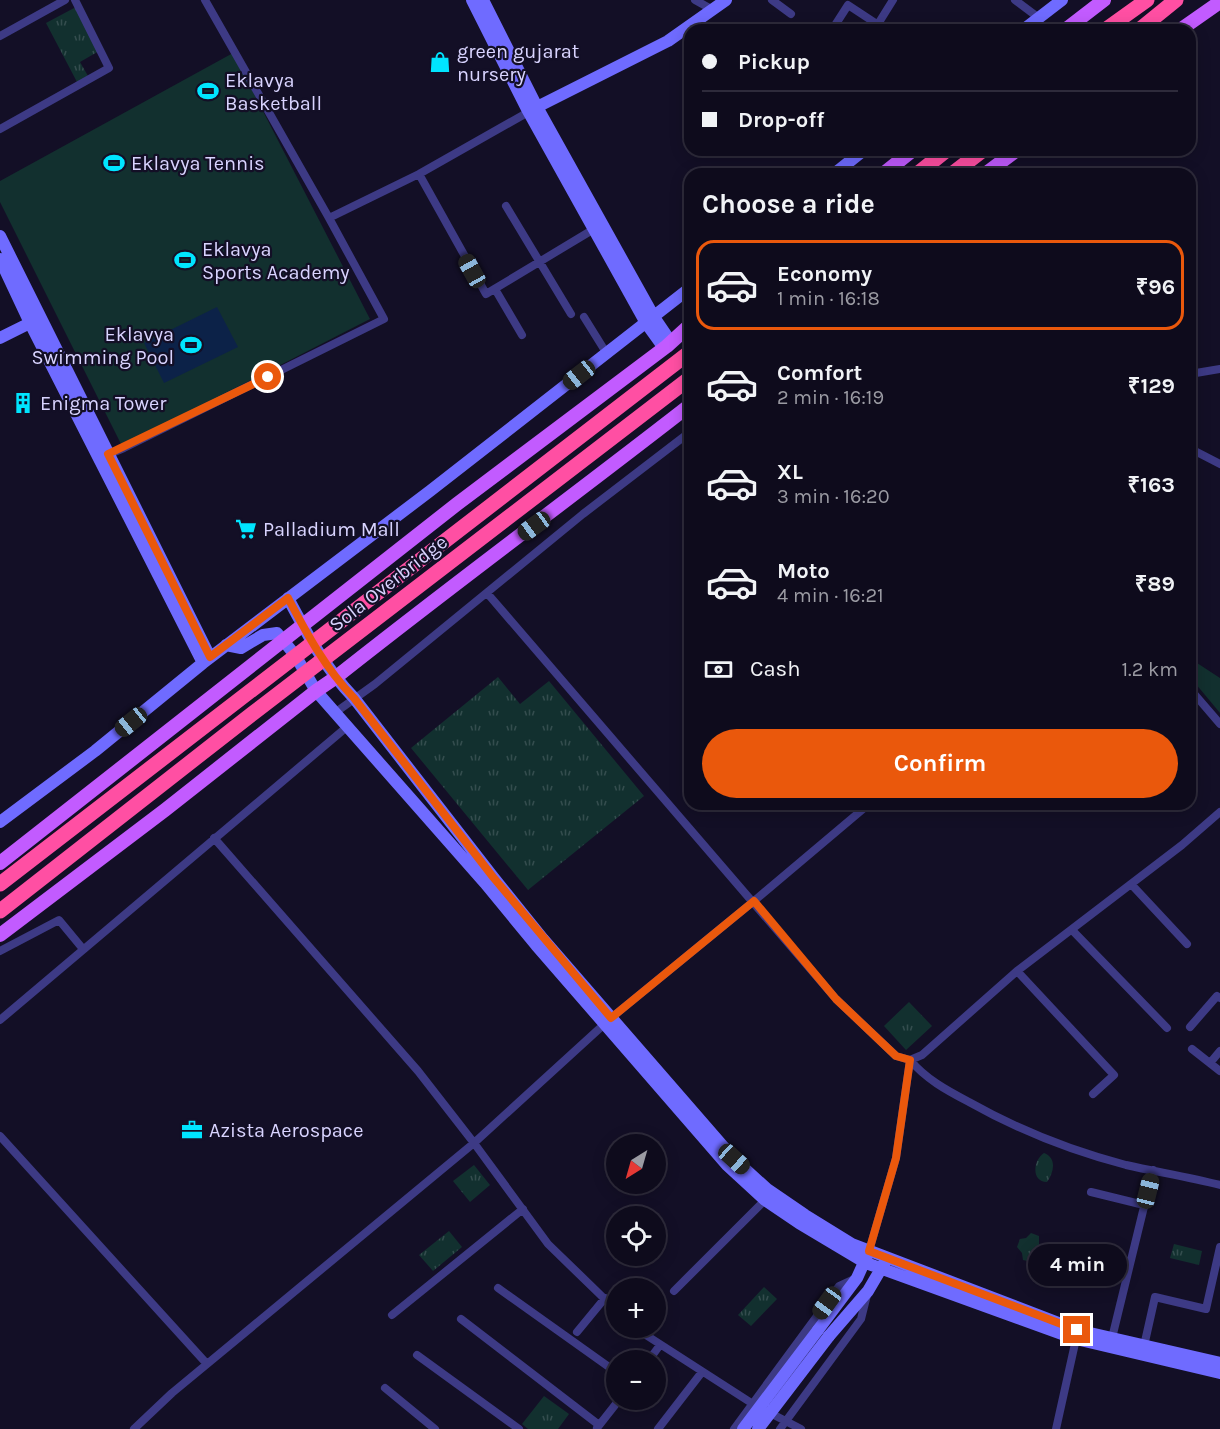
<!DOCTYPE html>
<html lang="en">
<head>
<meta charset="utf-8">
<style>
  :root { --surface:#0e0b1c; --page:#171425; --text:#f1f3f6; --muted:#9b9ba3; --line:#2e2b3b; --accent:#ea580c }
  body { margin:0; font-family:Karla,sans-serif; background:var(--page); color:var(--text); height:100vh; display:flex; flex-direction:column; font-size:22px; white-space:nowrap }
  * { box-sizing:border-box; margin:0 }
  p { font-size:20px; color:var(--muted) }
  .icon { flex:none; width:33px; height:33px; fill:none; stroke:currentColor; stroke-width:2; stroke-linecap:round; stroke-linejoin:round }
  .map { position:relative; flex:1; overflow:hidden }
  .sheet { position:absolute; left:684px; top:168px; width:512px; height:642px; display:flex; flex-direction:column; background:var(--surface); border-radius:18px; box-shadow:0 3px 15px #0003,0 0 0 2px var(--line) }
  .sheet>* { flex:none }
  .hud { position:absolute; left:684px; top:24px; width:512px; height:132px; border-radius:18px; box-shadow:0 3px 15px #0003,0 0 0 2px var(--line); display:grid; align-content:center; height:132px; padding:0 18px; background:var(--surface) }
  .needle { width:39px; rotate:217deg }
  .tools { position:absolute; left:606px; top:1134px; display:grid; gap:12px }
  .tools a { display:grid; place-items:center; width:60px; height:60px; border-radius:50%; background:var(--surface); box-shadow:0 3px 15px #0003,0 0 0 2px var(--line); font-size:30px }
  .end { position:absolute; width:27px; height:27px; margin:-14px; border:8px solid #ea580c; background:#fff; box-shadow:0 0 0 3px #fff }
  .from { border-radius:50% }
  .bubble { position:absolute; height:42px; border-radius:21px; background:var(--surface); box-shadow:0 3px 15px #0003,0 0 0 2px var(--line); font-size:20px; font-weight:700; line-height:42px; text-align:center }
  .car { position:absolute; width:18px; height:36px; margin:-18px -9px; border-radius:8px; box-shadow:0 0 4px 2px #0007; background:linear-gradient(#222 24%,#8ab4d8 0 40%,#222 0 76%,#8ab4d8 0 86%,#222 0) }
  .hud b { display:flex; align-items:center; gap:21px; height:57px; font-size:22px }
  .hud b+b { border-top:2px solid var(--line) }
  .hud i { width:15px; height:15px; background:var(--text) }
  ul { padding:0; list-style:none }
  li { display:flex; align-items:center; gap:18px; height:90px; margin:0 12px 9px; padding:0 6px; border:3px solid transparent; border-radius:18px }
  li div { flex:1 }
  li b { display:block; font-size:22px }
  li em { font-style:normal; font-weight:700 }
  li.selected { border-color:var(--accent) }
  li>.icon { width:54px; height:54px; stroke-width:1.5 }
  h2 { padding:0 18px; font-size:27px; line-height:72px }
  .pay { display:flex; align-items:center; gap:15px; height:66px; padding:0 18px; font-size:22px }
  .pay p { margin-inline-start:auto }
  .primary-button { display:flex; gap:12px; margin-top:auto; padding:12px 18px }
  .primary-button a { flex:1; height:69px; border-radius:36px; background:var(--accent); color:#fff; font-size:24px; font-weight:700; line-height:69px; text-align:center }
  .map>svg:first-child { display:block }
</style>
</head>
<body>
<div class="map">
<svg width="1220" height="1429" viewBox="0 0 1220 1429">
  <defs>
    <pattern id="grass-tufts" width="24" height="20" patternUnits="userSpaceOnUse" patternTransform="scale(1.5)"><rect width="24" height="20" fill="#12302f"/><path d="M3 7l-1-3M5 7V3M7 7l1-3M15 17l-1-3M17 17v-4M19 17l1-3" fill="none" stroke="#344d4e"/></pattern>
  </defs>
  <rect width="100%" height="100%" fill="#130f26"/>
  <!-- grass -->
  <path fill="url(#grass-tufts)" d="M76 7 99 51 80 62 88 76 77 82 46 23Z
    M498 677 520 704 549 681 644 796 528 890 411 748Z
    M909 1002 932 1026 906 1050 884 1026Z
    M1044 1153C1057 1158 1054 1172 1047 1182 1031 1182 1033 1160 1044 1153Z
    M474 1165 490 1185 470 1202 453 1181Z
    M449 1231 462 1247 433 1271 419 1255Z
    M1031 1233 1039 1236V1244L1046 1249 1043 1258 1035 1257 1032 1262 1023 1260 1022 1253 1017 1247 1020 1239 1026 1238Z
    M1174 1244 1202 1251 1199 1265 1170 1258Z
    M764 1287 777 1299 751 1326 738 1315Z
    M544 1396 569 1414 558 1429H528L522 1424Z"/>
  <!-- park -->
  <path fill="#12302f" d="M233 53 370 319 122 446 0 202V181Z
    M1194 661 1220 678V713L1190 677V667Z"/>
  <!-- water -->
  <path fill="#0c2248" d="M217 307 238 347 164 383 144 343Z"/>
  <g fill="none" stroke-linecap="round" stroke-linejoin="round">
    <!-- street -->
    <path stroke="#3d3a85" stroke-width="8" d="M205 0 329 218
      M695 0 713 10
      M772 0 791 14
      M1015 0 1039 18
      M878 24 893 0
      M832 30 848 5 886 30
      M0 36 65 0
      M0 129 109 68 75 0
      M419 174 486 294 594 229
      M506 206 571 314
      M495 289 522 335
      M584 317 607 354
      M1190 374 1220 369
      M1191 449 1220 464
      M105 456 124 448 384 319 329 218 419 174 532 110
      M487 593 836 999 896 1056 910 1060 922 1055 1017 971 1182 845 1220 812
      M1190 689 1220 724
      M336 712 375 684 583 514 690 432
      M214 838 418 1071 474 1143 548 1244 616 1310
      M1131 884 1187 944
      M1072 930 1167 1028
      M0 951 59 920 83 949
      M1017 971 1114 1075 1093 1094
      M0 1020 348 726
      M1190 1027 1217 996 1220 998
      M1192 1049 1220 1071
      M910 1060C926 1079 946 1090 969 1102 1017 1129 1072 1151 1126 1165 1157 1172 1189 1177 1220 1185
      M1210 1063 1220 1051
      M0 1136 207 1364
      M1091 1192 1144 1205
      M1073 1246 1130 1262
      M869 1251 896 1158 910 1060
      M498 1288 616 1372
      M674 1291 765 1200
      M392 1315 523 1209
      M461 1319 599 1425
      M635 1328 753 1404 801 1429
      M577 1332 605 1298
      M1112 1338 1153 1170
      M1144 1346 1155 1297 1206 1309 1220 1247
      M417 1355 519 1429
      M649 1360 660 1345
      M385 1388 435 1429
      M597 1428 619 1400
      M134 1429 172 1393 474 1143 611 1018 754 901 869 804
      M658 1429 702 1372
      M734 1429 839 1286 854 1279
      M780 1429 861 1319 867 1295
      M1056 1429 1076 1339"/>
    <!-- secondary -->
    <path stroke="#6f6bff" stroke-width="12" d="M472 0 527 109 646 323 664 348
      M483 0 537 107 654 317 671 342
      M1023 30 1062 0
      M537 107 668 41 726 0
      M834 174 864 150
      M0 236 210 657
      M0 259 30 323 203 663
      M0 338 30 323
      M288 598C307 634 325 668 354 698L493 877 543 939 734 1159 767 1189 805 1215 852 1244 1077 1330 1220 1363
      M226 645 241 648 263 635 277 633 295 655 316 691 485 883 536 945 727 1165 765 1200 799 1223 866 1263 1076 1339 1220 1373
      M0 822 95 751 203 663 430 491 690 288
      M818 1330 857 1278 867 1256
      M829 1336 868 1291 885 1262"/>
    <!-- primary -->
    <path stroke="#c25bff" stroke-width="14" d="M1065 30 1104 0
      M1180 30 1220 2
      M883 174 913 150
      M985 174 1017 150
      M0 863 457 504 667 346 690 325
      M0 935 165 810 316 691 335 678C452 585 572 497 690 405"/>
    <!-- highway -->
    <path stroke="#ff4fa3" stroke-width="15" d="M1105 30 1147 0
      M1139 30 1176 0
      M917 174 947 150
      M952 174 983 150"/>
    <!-- secondary-bridge -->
    <path stroke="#6f6bff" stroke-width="12" d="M743 1429 818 1330
      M758 1429 829 1336"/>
    <!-- highway-bridge -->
    <path stroke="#ff4fa3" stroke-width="15" d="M0 884 690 352
      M0 911 252 714 690 378"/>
  </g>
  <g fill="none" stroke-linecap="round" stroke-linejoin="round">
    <!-- route -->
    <path stroke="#ea580c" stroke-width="8" d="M268 377 108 454 210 657 288 598C307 634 325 668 354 698L493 877 611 1018 754 901 836 999 896 1056 910 1060 896 1158 869 1251 1077 1330"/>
  </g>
  <!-- icons -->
  <defs>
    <symbol id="shop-bare" viewBox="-9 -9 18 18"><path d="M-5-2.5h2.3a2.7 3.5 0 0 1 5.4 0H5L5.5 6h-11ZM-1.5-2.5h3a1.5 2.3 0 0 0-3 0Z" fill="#00e5ff" stroke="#130f26" stroke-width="2.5" paint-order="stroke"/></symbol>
    <symbol id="stadium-bare" viewBox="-9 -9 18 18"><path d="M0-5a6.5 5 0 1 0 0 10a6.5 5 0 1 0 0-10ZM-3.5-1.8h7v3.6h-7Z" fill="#00e5ff" stroke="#130f26" stroke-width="2.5" paint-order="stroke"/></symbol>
    <symbol id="building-bare" viewBox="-9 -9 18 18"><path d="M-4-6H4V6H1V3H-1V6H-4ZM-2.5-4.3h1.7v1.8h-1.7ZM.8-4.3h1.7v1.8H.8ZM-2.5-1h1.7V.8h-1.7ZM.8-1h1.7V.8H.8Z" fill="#00e5ff" stroke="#130f26" stroke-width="2.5" paint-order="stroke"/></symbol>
    <symbol id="supermarket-bare" viewBox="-9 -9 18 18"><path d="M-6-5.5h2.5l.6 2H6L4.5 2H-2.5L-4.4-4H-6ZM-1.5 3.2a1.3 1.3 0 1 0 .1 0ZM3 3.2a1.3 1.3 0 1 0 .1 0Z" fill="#00e5ff" stroke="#130f26" stroke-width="2.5" paint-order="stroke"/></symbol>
    <symbol id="office-bare" viewBox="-9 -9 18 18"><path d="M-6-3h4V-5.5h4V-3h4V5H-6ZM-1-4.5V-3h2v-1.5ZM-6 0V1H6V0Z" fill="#00e5ff" stroke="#130f26" stroke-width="2.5" paint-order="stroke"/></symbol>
  </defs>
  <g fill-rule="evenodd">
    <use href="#shop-bare" x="425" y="47" width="30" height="30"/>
    <use href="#stadium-bare" x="193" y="76" width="30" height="30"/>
    <use href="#stadium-bare" x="99" y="148" width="30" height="30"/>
    <use href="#stadium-bare" x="170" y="245" width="30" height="30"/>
    <use href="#stadium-bare" x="176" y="330" width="30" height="30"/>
    <use href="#building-bare" x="8" y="388" width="30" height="30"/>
    <use href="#supermarket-bare" x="231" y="514" width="30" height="30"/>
    <use href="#office-bare" x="177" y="1115" width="30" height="30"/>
  </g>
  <g text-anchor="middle" stroke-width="4.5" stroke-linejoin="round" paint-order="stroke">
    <!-- poi labels -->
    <g font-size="20" fill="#d9d4ff" stroke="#130f26" text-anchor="start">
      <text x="457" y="58">green gujarat<tspan x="457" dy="23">nursery</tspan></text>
      <text x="225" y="87">Eklavya<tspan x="225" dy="23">Basketball</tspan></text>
      <text x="131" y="170">Eklavya Tennis</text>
      <text x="202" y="256">Eklavya<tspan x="202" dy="23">Sports Academy</tspan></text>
      <text x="174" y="341" text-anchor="end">Eklavya<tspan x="174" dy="23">Swimming Pool</tspan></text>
      <text x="40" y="410">Enigma Tower</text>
      <text x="263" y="536">Palladium Mall</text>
      <text x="209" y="1137">Azista Aerospace</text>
    </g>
    <!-- street labels -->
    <g font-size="20" fill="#d9d4ff" stroke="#130f26">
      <text transform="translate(388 583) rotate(-38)" y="7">Sola Overbridge</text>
    </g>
  </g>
</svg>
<div class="tools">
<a><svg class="needle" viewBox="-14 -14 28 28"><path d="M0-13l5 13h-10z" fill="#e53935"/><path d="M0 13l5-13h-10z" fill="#9b9ba3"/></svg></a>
<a><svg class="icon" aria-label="locate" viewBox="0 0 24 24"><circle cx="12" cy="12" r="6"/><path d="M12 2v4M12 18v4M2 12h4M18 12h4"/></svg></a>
<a>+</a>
<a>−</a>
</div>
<i class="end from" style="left:268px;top:377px"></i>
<i class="end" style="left:1077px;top:1330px"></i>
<div class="bubble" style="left:1028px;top:1244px;width:99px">4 min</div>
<i class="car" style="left:472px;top:271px;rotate:331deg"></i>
<i class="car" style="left:579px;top:375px;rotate:232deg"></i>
<i class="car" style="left:534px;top:526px;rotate:234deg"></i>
<i class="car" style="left:131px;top:722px;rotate:231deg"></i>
<i class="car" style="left:734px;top:1159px;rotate:132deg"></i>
<i class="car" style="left:1148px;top:1191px;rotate:14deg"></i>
<i class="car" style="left:827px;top:1303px;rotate:216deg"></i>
<div class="hud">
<b><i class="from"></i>Pickup</b>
<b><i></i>Drop-off</b>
</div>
<section class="sheet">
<h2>Choose a ride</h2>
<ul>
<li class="selected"><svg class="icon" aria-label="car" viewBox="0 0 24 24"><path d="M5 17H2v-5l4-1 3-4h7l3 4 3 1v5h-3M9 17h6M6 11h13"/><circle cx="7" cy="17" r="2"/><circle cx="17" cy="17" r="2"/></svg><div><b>Economy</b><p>1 min · 16:18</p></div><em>₹96</em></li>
<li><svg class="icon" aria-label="car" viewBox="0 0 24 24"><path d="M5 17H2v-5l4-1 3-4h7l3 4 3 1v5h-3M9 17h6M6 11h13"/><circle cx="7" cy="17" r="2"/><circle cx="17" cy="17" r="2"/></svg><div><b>Comfort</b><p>2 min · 16:19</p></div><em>₹129</em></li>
<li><svg class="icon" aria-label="car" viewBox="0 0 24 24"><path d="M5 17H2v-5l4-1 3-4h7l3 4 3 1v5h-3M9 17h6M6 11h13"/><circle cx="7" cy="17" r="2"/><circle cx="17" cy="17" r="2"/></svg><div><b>XL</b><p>3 min · 16:20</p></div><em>₹163</em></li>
<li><svg class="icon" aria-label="car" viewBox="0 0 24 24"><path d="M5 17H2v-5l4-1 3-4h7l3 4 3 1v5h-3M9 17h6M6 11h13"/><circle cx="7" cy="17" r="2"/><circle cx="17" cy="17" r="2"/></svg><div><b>Moto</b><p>4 min · 16:21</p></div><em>₹89</em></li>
</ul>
<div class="pay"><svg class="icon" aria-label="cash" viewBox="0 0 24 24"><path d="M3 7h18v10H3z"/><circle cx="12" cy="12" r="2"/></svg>Cash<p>1.2 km</p></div>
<div class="primary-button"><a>Confirm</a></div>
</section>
</div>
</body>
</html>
